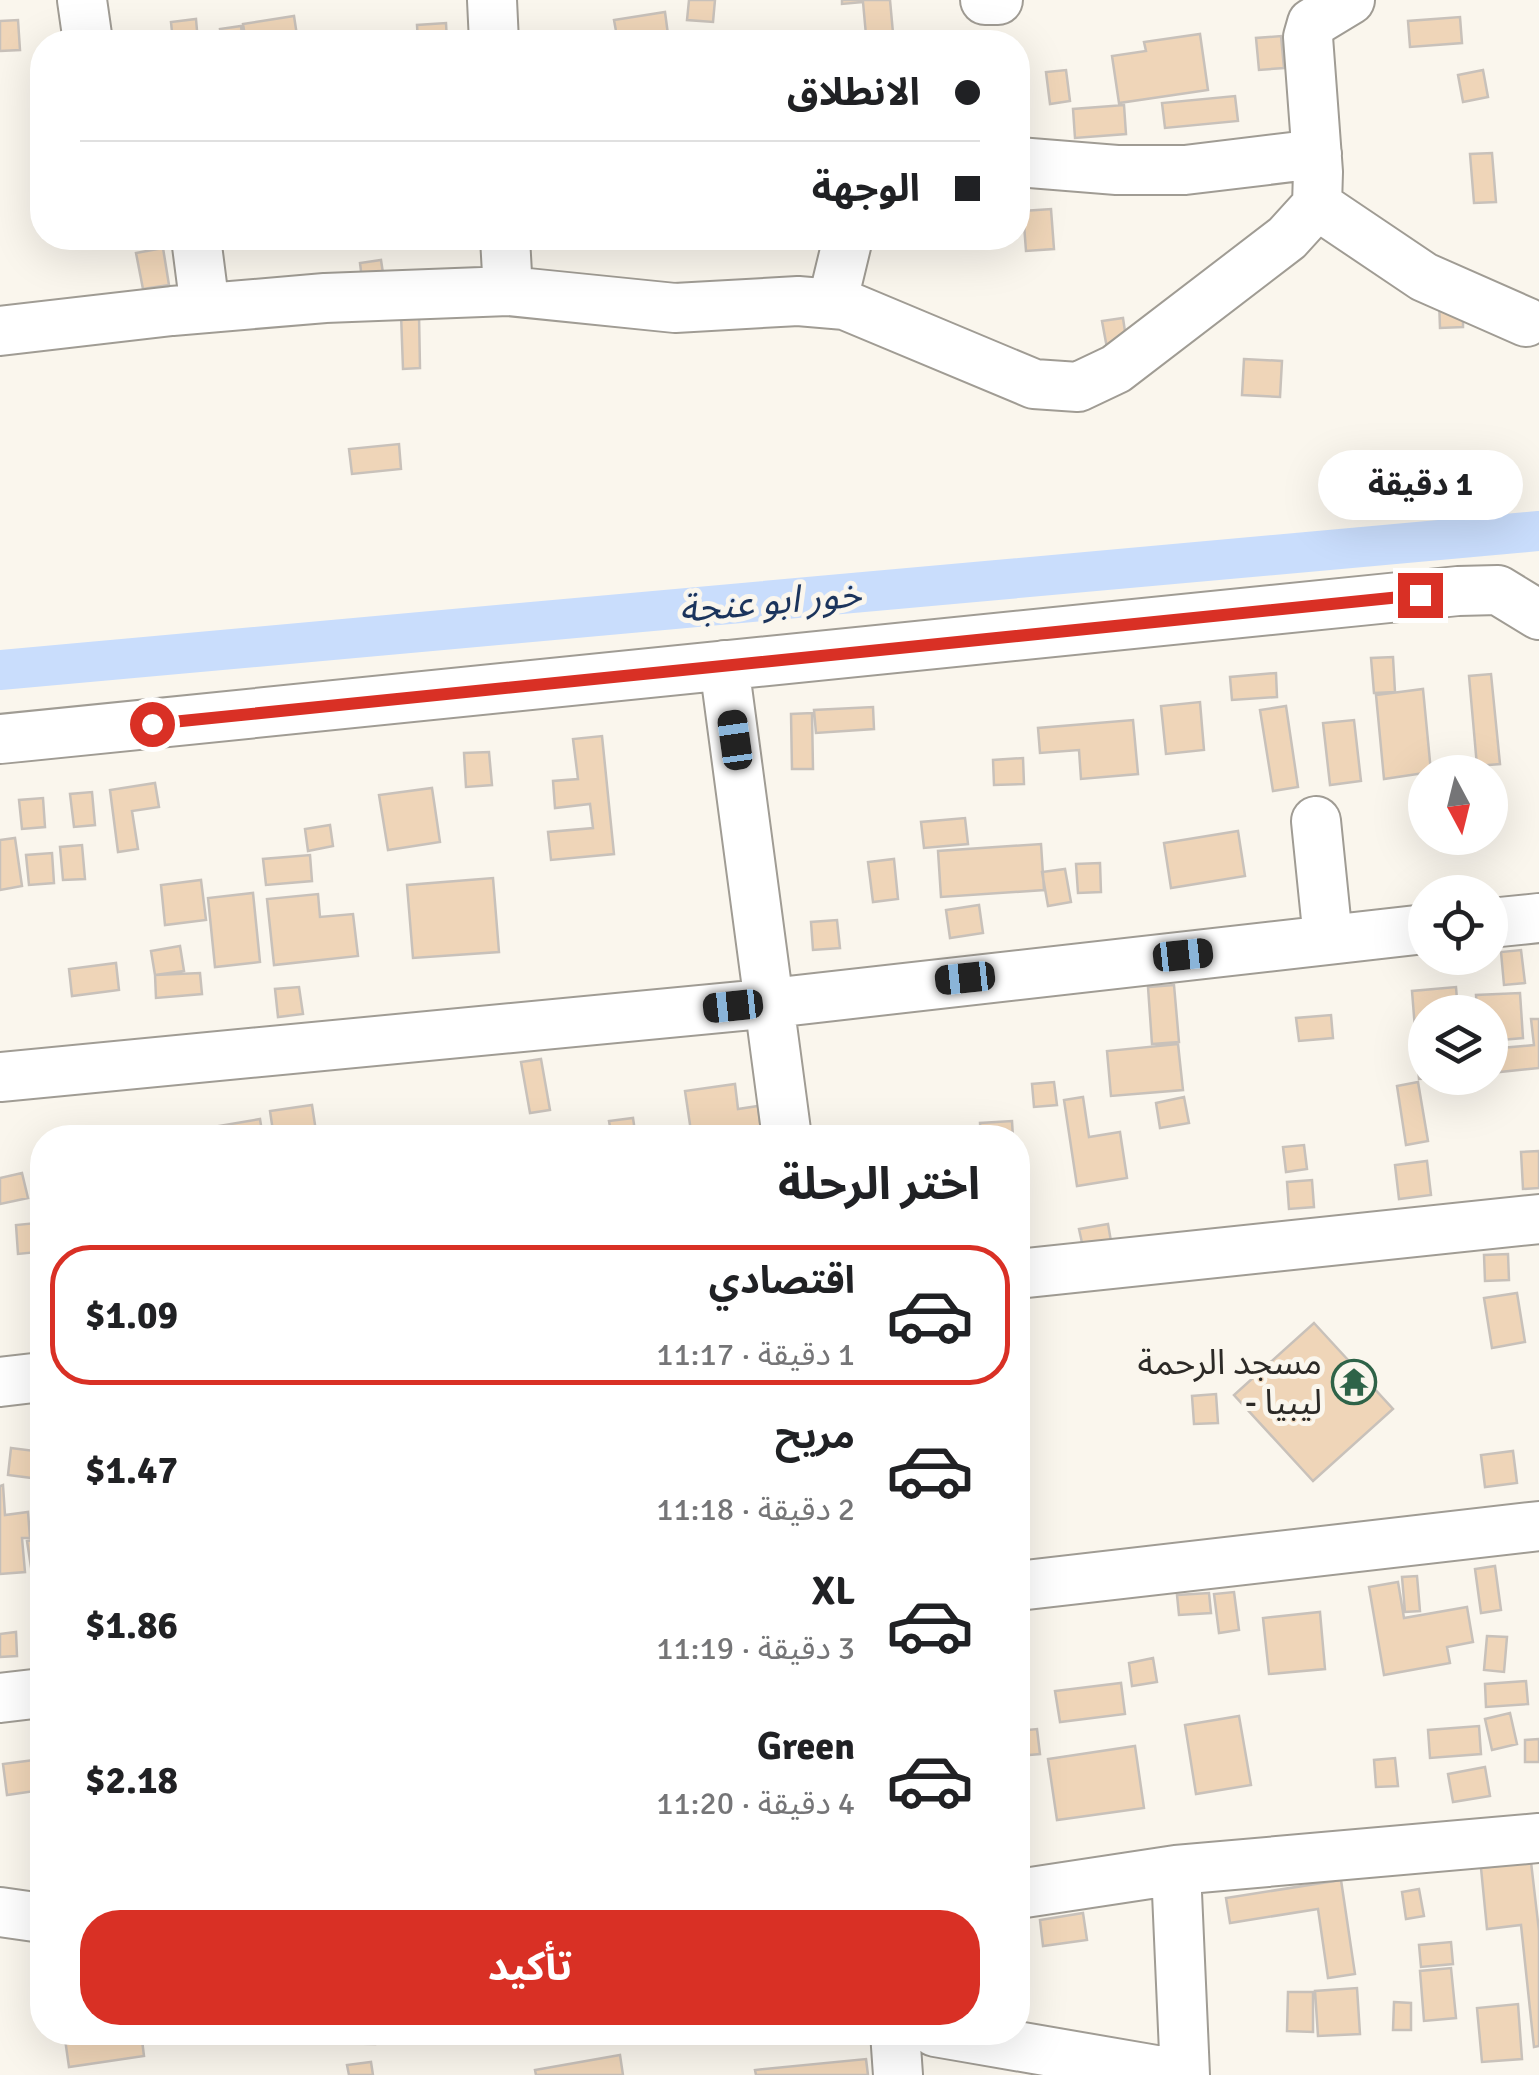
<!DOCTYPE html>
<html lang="ar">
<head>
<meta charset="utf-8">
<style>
  :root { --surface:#fff; --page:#f6f6f6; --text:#202124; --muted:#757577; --line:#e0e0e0; --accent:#d93025 }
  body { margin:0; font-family:Signika,"Noto Sans Arabic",sans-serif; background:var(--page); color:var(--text); direction:rtl; height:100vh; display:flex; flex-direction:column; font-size:38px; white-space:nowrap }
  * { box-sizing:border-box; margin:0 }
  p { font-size:32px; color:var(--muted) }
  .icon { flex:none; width:55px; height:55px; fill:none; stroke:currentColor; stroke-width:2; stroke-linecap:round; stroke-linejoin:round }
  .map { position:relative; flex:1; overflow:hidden; direction:ltr }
  .details { position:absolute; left:30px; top:1125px; width:1000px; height:920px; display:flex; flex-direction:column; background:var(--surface); border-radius:40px; box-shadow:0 10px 40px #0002; direction:rtl }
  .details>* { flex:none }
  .guide { position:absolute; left:30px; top:30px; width:1000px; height:220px; border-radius:40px; box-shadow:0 10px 40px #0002; direction:rtl; display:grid; align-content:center; height:220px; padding:0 50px; background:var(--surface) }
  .needle { width:65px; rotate:173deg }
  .fabs { position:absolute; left:1408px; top:755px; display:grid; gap:20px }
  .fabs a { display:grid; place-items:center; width:100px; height:100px; border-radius:50%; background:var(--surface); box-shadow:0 10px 40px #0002; font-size:50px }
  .end { position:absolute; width:45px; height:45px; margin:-22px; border:12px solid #d93025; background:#fff; box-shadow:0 0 0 5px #fff }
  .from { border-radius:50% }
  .bubble { position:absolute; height:70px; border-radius:35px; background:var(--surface); box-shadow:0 10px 40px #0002; font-size:32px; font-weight:700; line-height:70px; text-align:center; direction:rtl }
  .car { position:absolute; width:30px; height:60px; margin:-30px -15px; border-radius:12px; box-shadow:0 0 8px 2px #0007; background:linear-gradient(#222 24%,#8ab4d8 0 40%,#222 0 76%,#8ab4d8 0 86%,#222 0) }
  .guide b { display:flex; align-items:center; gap:35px; height:95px; font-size:38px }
  .guide b+b { border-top:2px solid var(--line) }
  .guide i { width:25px; height:25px; background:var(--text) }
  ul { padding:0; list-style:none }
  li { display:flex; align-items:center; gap:30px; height:140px; margin:0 20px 15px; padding:0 30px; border:5px solid transparent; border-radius:40px }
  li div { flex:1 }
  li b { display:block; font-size:38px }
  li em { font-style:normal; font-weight:700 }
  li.active { border-color:var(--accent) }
  li>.icon { width:90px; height:90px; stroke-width:1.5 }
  h2 { padding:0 50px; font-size:45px; line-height:120px }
  .button { display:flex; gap:20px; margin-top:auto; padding:20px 50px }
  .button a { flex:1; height:115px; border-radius:40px; background:var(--accent); color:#fff; font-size:40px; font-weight:700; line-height:115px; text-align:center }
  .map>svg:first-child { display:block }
</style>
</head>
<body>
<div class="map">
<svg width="1539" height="2075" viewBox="0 0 1539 2075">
  <rect width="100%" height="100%" fill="#faf6ed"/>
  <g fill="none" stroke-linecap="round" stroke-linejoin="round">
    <!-- canal -->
    <path stroke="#c9ddfc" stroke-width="40" d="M0 670 1539 531"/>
  </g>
  <!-- building -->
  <path fill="#efd5b8" stroke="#c8c1ba" stroke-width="2.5" d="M689 0H715L713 22 687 20Z
    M842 0H890L893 33 866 35 863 2 842 4Z
    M665 12 669 42H618L614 20Z
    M294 16 298 42H246L243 24Z
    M1460 17 1462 43 1410 47 1408 21Z
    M196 19 198 42H173L171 22Z
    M18 20 20 50 0 51V21Z
    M446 23 447 42H418L417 25Z
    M241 26 243 42H222L220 29Z
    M1200 34 1208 90 1119 103 1112 56 1146 51 1144 42Z
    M1281 36 1284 68 1259 70 1256 38Z
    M1066 70 1070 101 1050 104 1046 72Z
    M1483 70 1488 97 1463 102 1458 75Z
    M1235 96 1238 121 1165 128 1162 103Z
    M1124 105 1126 134 1075 138 1073 109Z
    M1492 153 1496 202 1474 203 1470 154Z
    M1051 209 1054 249 1026 251 1023 211Z
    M163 248 169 285 143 289 136 253Z
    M381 260 386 293 364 296 360 263Z
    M1439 300H1463V327L1440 328Z
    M401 314H419L420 368 403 369Z
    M1123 318 1127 345 1107 348 1102 321Z
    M1244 359 1282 361 1280 397 1242 395Z
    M399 444 401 469 352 474 349 449Z
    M1393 657 1395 692 1374 693 1371 658Z
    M1276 673 1277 697 1232 700 1230 677Z
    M1491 674 1500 764 1477 766 1469 676Z
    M1423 689 1431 772 1384 779 1376 695Z
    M1200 702 1204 750 1166 754 1161 706Z
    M1286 706 1298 787 1273 791 1260 710Z
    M873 707 874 729 816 733 814 710Z
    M812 713 813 769H792L791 714Z
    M1133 720 1138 774 1081 779 1079 750 1040 753 1038 728Z
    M1354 720 1361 781 1330 785 1323 723Z
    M602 736 614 854 551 860 548 832 593 828 590 804 555 808 553 781 578 779 573 739Z
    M489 752 492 785 466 787 464 753Z
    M1023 758 1024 784 994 785 993 760Z
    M155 783 159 807 132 811 138 849 118 852 110 790Z
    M432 788 440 842 388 850 379 795Z
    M92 792 95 825 74 827 70 794Z
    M43 798 45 827 22 829 19 800Z
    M965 818 968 844 924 848 921 822Z
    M330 825 333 846 308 851 305 829Z
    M1238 831 1245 876 1171 888 1164 843Z
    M15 838 22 886 0 890V840Z
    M1041 844 1044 890 941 897 938 851Z
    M82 845 85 879 63 880 60 847Z
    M52 853 54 883 29 885 26 855Z
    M310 855 312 881 266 885 263 859Z
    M894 859 898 899 873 902 868 862Z
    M1100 863 1101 892 1078 893 1076 864Z
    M1065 869 1071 902 1048 906 1042 872Z
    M493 878 499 952 413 958 407 885Z
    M201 880 206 920 165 925 161 885Z
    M253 893 260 962 215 967 208 898Z
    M318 894 320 917 353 914 358 956 274 965 267 899Z
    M979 905 983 933 950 938 946 910Z
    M837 920 840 948 813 950 811 922Z
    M180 946 184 971 155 975 151 951Z
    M1521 950 1525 983 1504 985 1501 952Z
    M116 963 119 990 72 996 69 969Z
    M200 973 202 994 156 998 155 975Z
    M1174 985 1179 1042 1152 1044 1148 987Z
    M299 987 303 1014 278 1017 275 989Z
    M1456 987 1458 1012H1425V1078H1438L1419 1079 1412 991Z
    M1520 993 1523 1038 1490 1041V1012H1477L1476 995Z
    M1331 1015 1333 1038 1299 1041 1296 1018Z
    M1531 1019H1539V1068L1490 1073V1049L1534 1045Z
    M1178 1044 1183 1090 1111 1096 1107 1051Z
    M541 1059 550 1110 530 1113 521 1062Z
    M1054 1082 1057 1105 1034 1107 1032 1084Z
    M1418 1082 1428 1141 1406 1145 1397 1086Z
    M735 1084 738 1109 758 1106 762 1138H692L685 1091Z
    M1083 1097 1089 1137 1120 1132 1127 1178 1077 1186 1064 1100Z
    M1184 1097 1189 1123 1160 1128 1156 1103Z
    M312 1105 317 1138H274L270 1111Z
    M633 1118 636 1138H612L609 1121Z
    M260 1119 263 1138H208L207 1128Z
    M1012 1121 1013 1138H981L980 1123Z
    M1304 1145 1307 1169 1286 1172 1283 1147Z
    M1539 1151V1188L1523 1189 1521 1152Z
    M1427 1161 1431 1195 1399 1199 1395 1165Z
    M22 1173 28 1198 0 1204V1178Z
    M1312 1180 1314 1207 1289 1209 1287 1182Z
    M36 1223 38 1252 18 1254 16 1225Z
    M1108 1224 1112 1247 1084 1252 1079 1229Z
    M1508 1254 1509 1280 1485 1281 1484 1255Z
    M1517 1293 1525 1342 1492 1348 1484 1298Z
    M1314 1323 1393 1409 1313 1481 1234 1395Z
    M1216 1394 1218 1423 1194 1424 1192 1396Z
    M11 1448 35 1451 32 1478 8 1475Z
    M1513 1451 1517 1483 1485 1487 1481 1455Z
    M3 1485 5 1515 28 1512 30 1538H22L25 1572 0 1574V1486Z
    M42 1539V1565L31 1567 27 1541Z
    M1495 1566 1501 1610 1481 1613 1475 1569Z
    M1417 1576 1420 1611 1405 1612 1402 1577Z
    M1398 1582 1404 1618 1467 1607 1473 1642 1447 1647 1450 1663 1384 1675 1369 1587Z
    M1234 1592 1239 1630 1219 1633 1214 1594Z
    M1209 1593 1211 1613 1179 1615 1177 1595Z
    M1026 1611 1028 1636 1018 1637V1612Z
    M1320 1612 1325 1669 1269 1674 1263 1618Z
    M16 1632 17 1656 0 1657V1634Z
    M1487 1636 1507 1637 1504 1672 1484 1670Z
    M1153 1658 1157 1682 1132 1686 1129 1663Z
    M1526 1681 1528 1704 1486 1707 1485 1684Z
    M1121 1683 1125 1714 1060 1722 1055 1691Z
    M1510 1713 1517 1744 1492 1750 1485 1719Z
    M1239 1716 1251 1785 1196 1794 1185 1725Z
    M1479 1726 1481 1754 1430 1758 1428 1730Z
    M1037 1729 1040 1754 1018 1756V1731Z
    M1539 1739V1762H1525V1740Z
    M1135 1746 1144 1808 1057 1820 1048 1759Z
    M1395 1758 1398 1786 1376 1787 1374 1760Z
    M42 1759V1790L7 1795 3 1764Z
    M1485 1767 1490 1796 1453 1802 1448 1774Z
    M1531 1862 1539 1931V2046L1534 2047 1521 1925 1487 1929 1481 1868Z
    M1341 1880 1355 1974 1328 1978 1318 1909 1230 1923 1226 1898Z
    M1419 1889 1424 1916 1406 1919 1402 1892Z
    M1083 1913 1087 1940 1043 1946 1040 1920Z
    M1451 1942 1453 1964 1421 1967 1419 1945Z
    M1451 1968 1456 2018 1424 2021 1420 1971Z
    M1357 1988 1360 2034 1318 2036 1315 1991Z
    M1288 1992H1313V2032L1287 2031Z
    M1394 2002 1411 2003V2030H1393Z
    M1518 2004 1522 2059 1482 2062 1477 2008Z
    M64 2032H141L144 2056 69 2067Z
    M323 2032H375V2044L322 2043Z
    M381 2032H406V2038L381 2039Z
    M620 2055 623 2075H536L535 2070Z
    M866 2059 868 2075H756L755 2070Z
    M371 2062 373 2075H349L347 2065Z"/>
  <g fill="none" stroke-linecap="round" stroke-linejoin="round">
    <defs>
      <path id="minor" d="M82 0 88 42
        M492 0 494 42
        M985 0H998
        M1018 162 1117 170H1185L1317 154
        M1317 205 1424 277 1526 322
        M196 238 205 308
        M505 238 508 291
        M832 304 848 238
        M0 331 172 311 325 298 508 291 675 308 798 301 845 305 1034 384 1078 387 1116 369 1287 238 1317 205 1318 172 1308 37 1312 23 1350 0
        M724 665 787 1138
        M0 739 1458 591 1498 590 1539 615
        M1316 821 1328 939
        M1490 923 1539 918
        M0 1077 772 1003 1425 929
        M1018 1274 1539 1219
        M0 1382 42 1377
        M1018 1586 1539 1526
        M0 1698 42 1693
        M1176 1870 1185 2075
        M1018 1894 1176 1870 1539 1838
        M0 1912 42 1918
        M895 2032 898 2075
        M935 2032 1185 2075"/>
    </defs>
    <!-- minor casing -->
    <use href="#minor" stroke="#a09c94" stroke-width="52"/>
    <!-- minor -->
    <use href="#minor" stroke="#fff" stroke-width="48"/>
  </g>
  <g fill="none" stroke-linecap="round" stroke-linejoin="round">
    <!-- route -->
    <path stroke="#d93025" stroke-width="12" d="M152 724 1420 595"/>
  </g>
  <!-- icons -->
  <defs>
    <symbol id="temple-ring" viewBox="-11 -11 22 22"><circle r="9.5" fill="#faf6ed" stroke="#2e6348" stroke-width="1.5"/><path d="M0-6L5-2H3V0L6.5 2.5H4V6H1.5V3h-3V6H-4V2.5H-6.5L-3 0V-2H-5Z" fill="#2e6348"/></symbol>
  </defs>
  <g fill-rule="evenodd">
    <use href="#temple-ring" x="1329" y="1357" width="50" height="50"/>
  </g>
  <g text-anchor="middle" stroke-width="10" stroke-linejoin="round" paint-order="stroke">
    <!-- poi labels -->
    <g font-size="35" fill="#2c2a27" stroke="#faf6ed" text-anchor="end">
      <text x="1322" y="1374">مسجد الرحمة<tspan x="1322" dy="40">- ليبيا</tspan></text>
    </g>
    <!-- water labels -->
    <g font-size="38" font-style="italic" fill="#1b345c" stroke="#faf6ed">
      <text transform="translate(770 601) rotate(-5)" y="13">خور ابو عنجة</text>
    </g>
  </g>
</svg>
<div class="fabs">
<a><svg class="needle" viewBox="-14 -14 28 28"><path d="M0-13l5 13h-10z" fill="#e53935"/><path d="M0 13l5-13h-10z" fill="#757577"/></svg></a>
<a><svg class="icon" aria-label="locate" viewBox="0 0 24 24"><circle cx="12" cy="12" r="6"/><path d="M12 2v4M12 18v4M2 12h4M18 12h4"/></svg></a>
<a><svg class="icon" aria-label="layers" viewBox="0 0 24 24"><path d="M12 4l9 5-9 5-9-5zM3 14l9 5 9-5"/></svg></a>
</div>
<i class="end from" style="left:152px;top:724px"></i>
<i class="end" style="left:1420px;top:595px"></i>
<div class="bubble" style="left:1318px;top:450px;width:205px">1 دقيقة</div>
<i class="car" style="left:735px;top:740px;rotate:352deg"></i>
<i class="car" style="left:1183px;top:955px;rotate:84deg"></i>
<i class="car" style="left:965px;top:978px;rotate:264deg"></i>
<i class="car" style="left:733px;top:1006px;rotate:264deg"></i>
<div class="guide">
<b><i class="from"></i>الانطلاق</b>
<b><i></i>الوجهة</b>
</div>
<section class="details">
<h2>اختر الرحلة</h2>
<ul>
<li class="active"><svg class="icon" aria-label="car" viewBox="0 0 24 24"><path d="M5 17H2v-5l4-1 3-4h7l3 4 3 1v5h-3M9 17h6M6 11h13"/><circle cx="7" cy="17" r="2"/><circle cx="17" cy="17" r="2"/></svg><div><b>اقتصادي</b><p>1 دقيقة · 11:17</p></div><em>$1.09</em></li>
<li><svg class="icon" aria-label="car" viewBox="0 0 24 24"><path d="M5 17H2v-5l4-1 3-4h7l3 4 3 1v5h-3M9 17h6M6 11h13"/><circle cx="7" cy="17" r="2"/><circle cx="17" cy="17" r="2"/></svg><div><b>مريح</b><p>2 دقيقة · 11:18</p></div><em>$1.47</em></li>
<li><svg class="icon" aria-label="car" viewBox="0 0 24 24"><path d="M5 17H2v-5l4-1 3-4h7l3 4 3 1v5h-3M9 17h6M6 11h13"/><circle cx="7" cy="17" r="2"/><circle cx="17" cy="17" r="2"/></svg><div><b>XL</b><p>3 دقيقة · 11:19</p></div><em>$1.86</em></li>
<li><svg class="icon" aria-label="car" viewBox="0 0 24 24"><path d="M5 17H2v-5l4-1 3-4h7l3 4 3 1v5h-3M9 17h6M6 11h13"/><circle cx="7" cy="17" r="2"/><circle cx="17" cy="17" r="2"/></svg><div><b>Green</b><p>4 دقيقة · 11:20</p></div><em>$2.18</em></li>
</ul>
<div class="button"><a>تأكيد</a></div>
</section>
</div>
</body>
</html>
